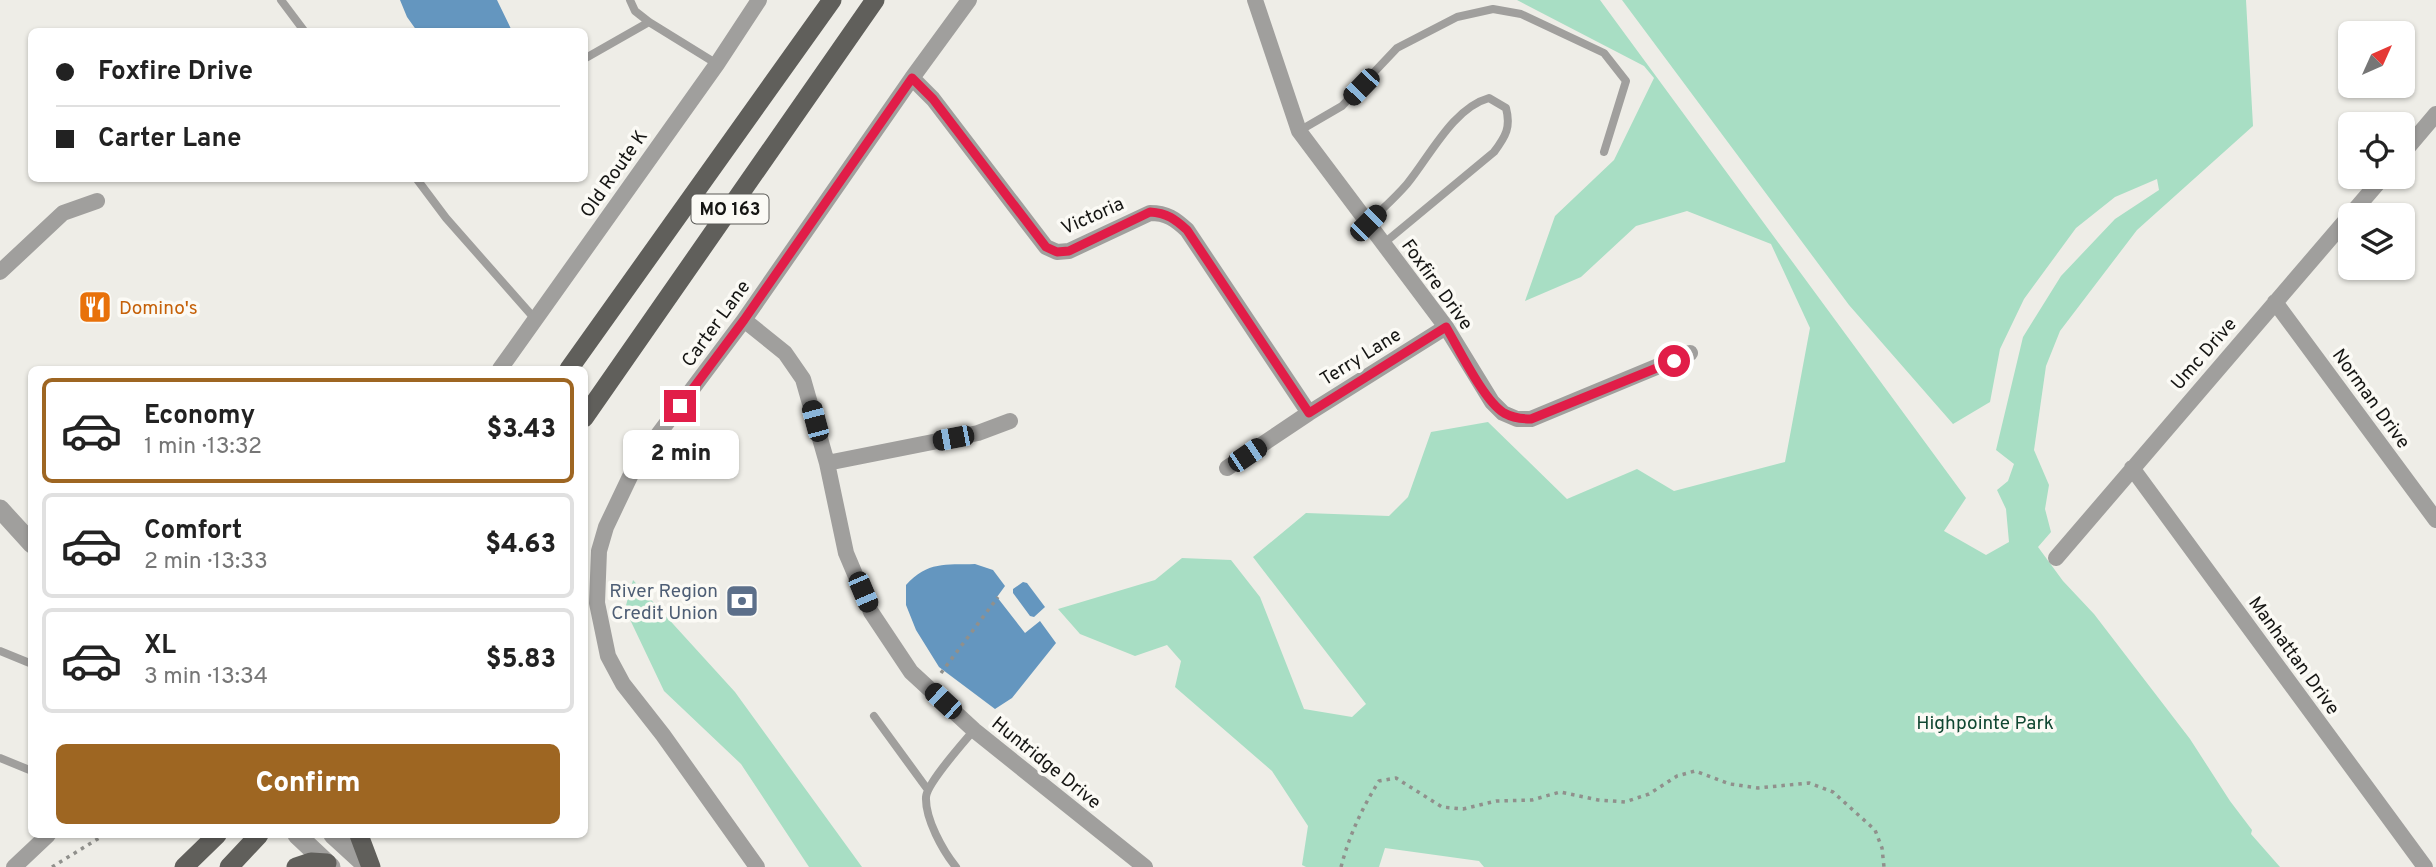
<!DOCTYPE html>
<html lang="en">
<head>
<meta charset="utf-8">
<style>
  :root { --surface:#fff; --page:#f6f6f6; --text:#222; --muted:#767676; --line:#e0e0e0; --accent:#9e6622 }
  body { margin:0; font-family:Overpass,sans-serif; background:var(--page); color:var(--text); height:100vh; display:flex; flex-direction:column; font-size:26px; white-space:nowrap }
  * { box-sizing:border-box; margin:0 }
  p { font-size:23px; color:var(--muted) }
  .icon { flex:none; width:38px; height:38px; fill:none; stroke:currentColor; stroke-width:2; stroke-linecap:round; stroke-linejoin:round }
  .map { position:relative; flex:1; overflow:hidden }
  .side { position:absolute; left:28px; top:366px; width:560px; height:472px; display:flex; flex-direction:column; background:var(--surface); border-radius:10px; box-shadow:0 2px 5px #0004 }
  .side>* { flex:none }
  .top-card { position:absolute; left:28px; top:28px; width:560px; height:154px; border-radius:10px; box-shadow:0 2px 5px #0004; display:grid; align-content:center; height:154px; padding:0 28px; background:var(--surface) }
  .needle { width:46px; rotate:45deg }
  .buttons { position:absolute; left:2338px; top:21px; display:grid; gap:14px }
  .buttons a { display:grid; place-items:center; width:77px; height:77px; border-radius:10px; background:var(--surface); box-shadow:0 2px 5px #0004; font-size:35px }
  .end { position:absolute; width:32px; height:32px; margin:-16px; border:9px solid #e11d48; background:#fff; box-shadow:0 0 0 4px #fff }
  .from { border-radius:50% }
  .bubble { position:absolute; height:49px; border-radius:10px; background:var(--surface); box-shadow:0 2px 5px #0004; font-size:23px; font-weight:800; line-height:49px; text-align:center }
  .car { position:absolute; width:21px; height:42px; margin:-21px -10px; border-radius:9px; box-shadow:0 0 5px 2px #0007; background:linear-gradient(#222 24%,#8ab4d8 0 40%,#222 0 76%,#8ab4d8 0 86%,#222 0) }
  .top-card b { display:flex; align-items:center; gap:24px; height:66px; font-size:26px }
  .top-card b+b { border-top:2px solid var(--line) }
  .top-card i { width:18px; height:18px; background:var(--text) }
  ul { padding:12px 0 0; list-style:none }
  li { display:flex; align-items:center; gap:21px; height:105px; margin:0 14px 10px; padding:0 14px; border:4px solid var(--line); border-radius:10px }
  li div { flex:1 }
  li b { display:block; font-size:26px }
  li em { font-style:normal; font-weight:800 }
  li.active { border-color:var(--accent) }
  li>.icon { width:63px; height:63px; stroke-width:1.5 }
  .action { display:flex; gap:14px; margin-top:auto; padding:14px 28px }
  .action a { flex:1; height:80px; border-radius:10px; background:var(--accent); color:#fff; font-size:28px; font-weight:800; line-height:80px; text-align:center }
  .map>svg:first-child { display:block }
</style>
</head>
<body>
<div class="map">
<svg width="2436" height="867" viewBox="0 0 2436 867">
  <rect width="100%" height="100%" fill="#eeede7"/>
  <!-- green -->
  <path fill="#a8dec4" d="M1517 0H1600L1966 498 1944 531 1986 555 2009 542 2006 509 1997 490 2008 481 2014 464 1996 450 2023 337 2061 276 2115 219 2159 190 2157 179 2115 197 2076 228 2024 299 2000 349 1990 402 1953 424 1849 305 1622 0H2246L2253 126 2137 230 2060 331 2046 366 2034 450 2049 485 2045 509 2051 532 2038 547 2063 581 2094 614 2190 739 2230 801 2252 830 2251 834 2280 867H1484L1479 861 1385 848 1379 867H1306L1302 865 1308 826 1272 771 1175 687 1181 661 1167 645 1135 656 1080 634 1058 609 1155 580 1182 558 1231 560 1260 597 1304 709 1352 717 1366 704 1253 557 1306 513 1389 516 1408 497 1431 432 1488 422 1567 499 1637 469 1674 491 1785 462 1810 328 1771 244 1687 211 1636 226 1581 277 1525 301 1555 216 1614 160 1654 78 1644 66Z
    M633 580 735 692 862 867H809L741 764 664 691 625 609Z"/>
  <!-- water -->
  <path fill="#6496bf" d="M400 0H497L512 31H417L407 17Z
    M975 564 993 570 1005 586 997 597 1025 633 1040 621 1056 643 1012 698 995 709 939 667 916 630 906 605V585C928 561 945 565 975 564Z
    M1023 582 1027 583 1045 607 1034 617 1030 616 1013 593V589Z"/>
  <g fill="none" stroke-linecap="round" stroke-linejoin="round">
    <!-- path -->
    <path stroke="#90908c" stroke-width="3.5" stroke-dasharray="3.5 5" stroke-linecap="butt" d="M941 673 998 597
      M52 867 104 835
      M1341 867C1349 836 1362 808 1379 781L1396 778 1442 807 1463 809 1496 801 1532 800 1560 792 1598 800 1625 802 1649 794 1677 776 1695 771 1730 784 1758 788 1809 783 1833 792 1875 830 1882 848 1884 867"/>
    <!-- service -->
    <path stroke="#a09f9d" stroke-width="8" d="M281 0 305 32
      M630 0 635 11 649 22 717 64
      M584 59 649 22
      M1299 131 1342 106 1397 48 1457 17 1493 9 1521 14 1604 53 1626 81 1604 152
      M416 178 446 218 535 319
      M1368 223C1381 210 1395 198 1407 184 1430 156 1453 108 1489 98L1506 108C1511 127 1506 136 1494 152L1383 244
      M0 651 32 664
      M874 716 928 790
      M0 758 32 771
      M956 867C943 851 925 819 926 797 927 783 964 742 974 730"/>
    <!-- minor -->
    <path stroke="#a09f9d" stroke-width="16" d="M1255 0 1299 131 1446 327 1492 402 1503 413 1517 419H1531L1690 353
      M912 78 933 99 1046 247 1057 252 1069 251 1150 213C1167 213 1175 219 1187 230L1309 413
      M2403 153 2436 114
      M0 272 63 213 97 201
      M2275 302 2436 520
      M744 320 785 353 803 379 827 463 846 553 871 612 911 672 974 730 1145 867
      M500 369 717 64 759 0
      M827 463 978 433 1010 421
      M1227 468 1309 413 1446 327
      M2132 468 2425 867
      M2056 558 2383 177
      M14 867 48 835
      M757 867 663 735 623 684 608 656 597 603 599 551 606 527 636 464 744 320 912 78 969 0"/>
    <!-- tertiary -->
    <path stroke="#a09f9d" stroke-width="19" d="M0 509 32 544
      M297 835 331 867
      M333 835 368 867"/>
    <!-- primary -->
    <path stroke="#605f5b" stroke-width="19" d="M569 369 832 0
      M584 418 875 0
      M359 835 371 867
      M184 867 217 835
      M229 867 259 835
      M296 867 311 862 327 863"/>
  </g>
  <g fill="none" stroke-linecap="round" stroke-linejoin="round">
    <!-- route -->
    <path stroke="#e11d48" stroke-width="9" d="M680 406 744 320 912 78 933 99 1046 247 1057 252 1069 251 1150 212C1167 213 1175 219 1187 230L1309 413 1446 327C1459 349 1484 401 1504 413 1513 418 1521 419 1531 419L1674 361"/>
  </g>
  <!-- icons -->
  <defs>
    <symbol id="restaurant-square" viewBox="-11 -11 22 22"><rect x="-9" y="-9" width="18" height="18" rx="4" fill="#e8710a" stroke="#fbfaf5"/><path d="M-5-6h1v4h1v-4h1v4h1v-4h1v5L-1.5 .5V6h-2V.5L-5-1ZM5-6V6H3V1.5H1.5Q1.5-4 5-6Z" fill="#fff"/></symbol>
    <symbol id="bank-square" viewBox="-11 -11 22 22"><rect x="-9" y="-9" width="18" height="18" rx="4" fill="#5c6f8a" stroke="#fbfaf5"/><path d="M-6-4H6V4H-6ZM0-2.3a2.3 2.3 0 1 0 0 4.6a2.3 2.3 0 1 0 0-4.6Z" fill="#fff"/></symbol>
  </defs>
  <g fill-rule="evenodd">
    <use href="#restaurant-square" x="76" y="288" width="38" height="38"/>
    <use href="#bank-square" x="723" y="582" width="38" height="38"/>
  </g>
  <g text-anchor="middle" stroke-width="7" stroke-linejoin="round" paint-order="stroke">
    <!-- shield labels -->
    <rect fill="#fbfaf5" stroke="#5a5a57" stroke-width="2" x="691.5" y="194.5" width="77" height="29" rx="5"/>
    <g font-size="18" font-weight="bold" fill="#151513">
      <text x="730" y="215">MO 163</text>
    </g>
    <!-- street labels -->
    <g font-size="19" fill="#151513" stroke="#fbfaf5">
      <text transform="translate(613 173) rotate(-55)" y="7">Old Route K</text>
      <text transform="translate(1092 215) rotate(-24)" y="7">Victoria</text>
      <text transform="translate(1438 284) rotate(54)" y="7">Foxfire Drive</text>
      <text transform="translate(715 323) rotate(-54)" y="7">Carter Lane</text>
      <text transform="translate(2203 353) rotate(-49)" y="7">Umc Drive</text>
      <text transform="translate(1360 356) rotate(-32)" y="7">Terry Lane</text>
      <text transform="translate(2372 398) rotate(54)" y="7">Norman Drive</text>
      <text transform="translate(2295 655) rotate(54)" y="7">Manhattan Drive</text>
      <text transform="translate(1047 762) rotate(39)" y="7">Huntridge Drive</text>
    </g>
    <!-- food labels -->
    <g font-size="19" fill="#c56008" stroke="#fbfaf5" text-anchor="start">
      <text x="119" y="314">Domino's</text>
    </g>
    <!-- service labels -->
    <g font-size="19" fill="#4e5e75" stroke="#fbfaf5" text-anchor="end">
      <text x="718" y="597">River Region<tspan x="718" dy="22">Credit Union</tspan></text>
    </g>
    <!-- park labels -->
    <g font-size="19" fill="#104732" stroke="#fbfaf5">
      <text x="1985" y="729">Highpointe Park</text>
    </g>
  </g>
</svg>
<div class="buttons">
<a><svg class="needle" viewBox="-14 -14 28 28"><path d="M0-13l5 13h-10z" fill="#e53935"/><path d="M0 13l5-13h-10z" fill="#767676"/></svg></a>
<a><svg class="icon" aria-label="locate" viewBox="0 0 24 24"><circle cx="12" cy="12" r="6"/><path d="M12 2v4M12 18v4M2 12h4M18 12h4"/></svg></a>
<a><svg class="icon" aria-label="layers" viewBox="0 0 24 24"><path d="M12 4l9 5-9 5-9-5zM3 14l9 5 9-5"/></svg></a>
</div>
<i class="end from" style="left:1674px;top:361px"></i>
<i class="end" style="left:680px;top:406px"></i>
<div class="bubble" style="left:623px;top:430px;width:116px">2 min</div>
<i class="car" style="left:1361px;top:87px;rotate:224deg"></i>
<i class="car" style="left:1368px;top:223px;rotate:45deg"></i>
<i class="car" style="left:815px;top:421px;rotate:345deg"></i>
<i class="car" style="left:953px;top:438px;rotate:259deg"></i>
<i class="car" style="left:1247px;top:455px;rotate:56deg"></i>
<i class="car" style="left:863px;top:592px;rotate:157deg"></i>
<i class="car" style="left:943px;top:701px;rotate:313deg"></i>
<div class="top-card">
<b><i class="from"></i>Foxfire Drive</b>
<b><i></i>Carter Lane</b>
</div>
<section class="side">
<ul>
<li class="active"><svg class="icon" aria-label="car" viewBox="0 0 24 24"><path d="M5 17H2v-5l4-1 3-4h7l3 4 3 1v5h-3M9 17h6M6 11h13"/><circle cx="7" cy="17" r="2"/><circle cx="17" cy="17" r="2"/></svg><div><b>Economy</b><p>1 min · 13:32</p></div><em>$3.43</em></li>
<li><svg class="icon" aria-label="car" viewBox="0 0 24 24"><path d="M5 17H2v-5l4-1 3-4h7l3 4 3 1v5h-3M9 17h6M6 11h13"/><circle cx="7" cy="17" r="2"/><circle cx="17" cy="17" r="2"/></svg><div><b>Comfort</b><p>2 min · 13:33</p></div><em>$4.63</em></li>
<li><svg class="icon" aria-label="car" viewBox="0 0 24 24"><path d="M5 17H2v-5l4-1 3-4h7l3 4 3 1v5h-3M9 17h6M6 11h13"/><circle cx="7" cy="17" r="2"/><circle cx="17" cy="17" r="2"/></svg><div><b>XL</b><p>3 min · 13:34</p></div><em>$5.83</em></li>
</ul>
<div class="action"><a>Confirm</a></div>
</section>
</div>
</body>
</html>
